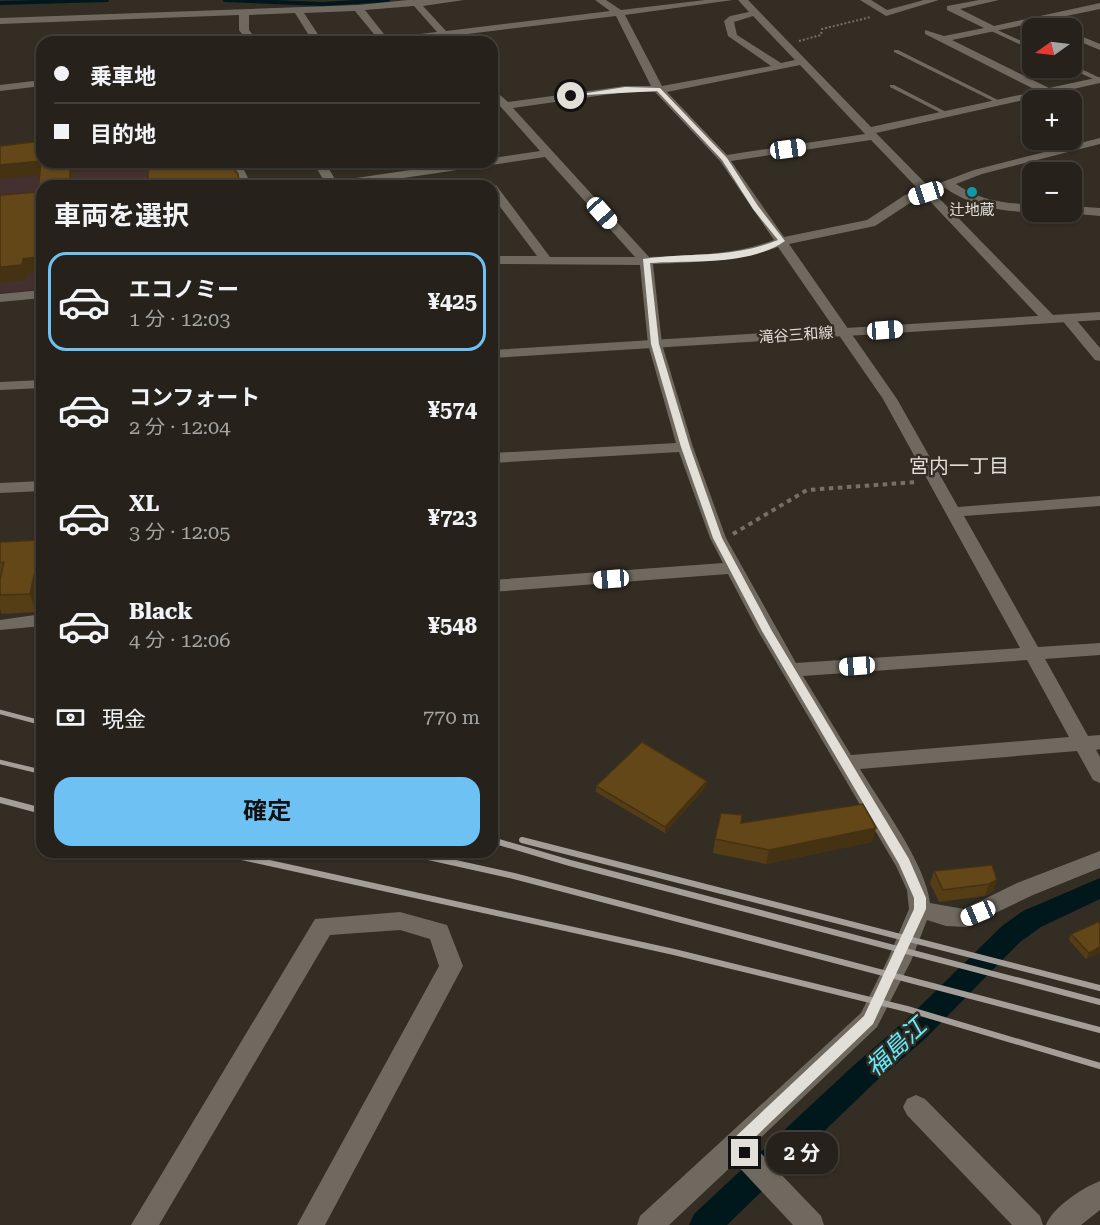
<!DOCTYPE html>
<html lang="ja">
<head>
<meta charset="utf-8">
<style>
  :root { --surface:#26221b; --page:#322f28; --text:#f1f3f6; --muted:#a4a4a3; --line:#423f3a; --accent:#6ec2f3 }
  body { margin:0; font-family:"Roboto Serif","Noto Sans JP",serif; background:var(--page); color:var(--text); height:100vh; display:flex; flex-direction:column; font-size:22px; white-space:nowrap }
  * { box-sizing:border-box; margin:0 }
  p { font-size:20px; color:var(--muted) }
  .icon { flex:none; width:33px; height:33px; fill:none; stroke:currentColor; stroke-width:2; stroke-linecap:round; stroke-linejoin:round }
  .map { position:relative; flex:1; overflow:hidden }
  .drawer { position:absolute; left:36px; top:180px; width:462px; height:678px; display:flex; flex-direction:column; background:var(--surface); border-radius:18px; box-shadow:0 2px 4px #0004,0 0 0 2px var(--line) }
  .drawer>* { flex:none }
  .hud { position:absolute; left:36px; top:36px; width:462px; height:132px; border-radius:18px; box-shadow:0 2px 4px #0004,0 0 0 2px var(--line); display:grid; align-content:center; height:132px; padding:0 18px; background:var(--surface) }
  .needle { width:39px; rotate:256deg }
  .controls { position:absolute; left:1022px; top:18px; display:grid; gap:12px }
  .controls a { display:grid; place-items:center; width:60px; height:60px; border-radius:12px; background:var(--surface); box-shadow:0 2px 4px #0004,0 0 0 2px var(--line); font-size:30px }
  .end { position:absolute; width:27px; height:27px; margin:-14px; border:8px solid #e2ded8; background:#111; box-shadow:0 0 0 3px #111 }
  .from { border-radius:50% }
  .bubble { position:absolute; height:42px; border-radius:18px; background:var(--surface); box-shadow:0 2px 4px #0004,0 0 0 2px var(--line); font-size:20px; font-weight:700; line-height:42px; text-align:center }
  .car { position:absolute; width:18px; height:36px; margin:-18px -9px; border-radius:8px; box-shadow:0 0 4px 2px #0007; background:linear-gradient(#fff 24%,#345 0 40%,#fff 0 76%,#345 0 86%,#fff 0) }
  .hud b { display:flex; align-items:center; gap:21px; height:57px; font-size:22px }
  .hud b+b { border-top:2px solid var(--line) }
  .hud i { width:15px; height:15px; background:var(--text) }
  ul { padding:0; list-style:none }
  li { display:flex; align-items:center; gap:18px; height:99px; margin:0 12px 9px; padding:0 6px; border:3px solid transparent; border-radius:18px }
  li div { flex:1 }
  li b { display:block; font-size:22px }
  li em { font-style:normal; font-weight:700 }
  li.current { border-color:var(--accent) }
  li>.icon { width:54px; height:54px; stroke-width:1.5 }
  h2 { padding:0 18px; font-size:27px; line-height:72px }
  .pay { display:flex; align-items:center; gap:15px; height:66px; padding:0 18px; font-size:22px }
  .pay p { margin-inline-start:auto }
  .cta { display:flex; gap:12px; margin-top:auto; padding:12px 18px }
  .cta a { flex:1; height:69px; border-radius:18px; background:var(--accent); color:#111; font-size:24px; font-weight:700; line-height:69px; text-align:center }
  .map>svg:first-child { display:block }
</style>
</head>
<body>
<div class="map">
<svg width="1100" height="1225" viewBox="0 0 1100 1225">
  <rect width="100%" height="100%" fill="#332d24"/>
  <!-- education -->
  <path fill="#44302f" d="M0 156 42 162H227L238 186H42V289L0 293Z"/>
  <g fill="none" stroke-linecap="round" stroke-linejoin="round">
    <!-- stream -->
    <path stroke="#00181c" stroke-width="4" d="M225 0 323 4 388 0
      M0 3 107 0"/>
    <!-- canal -->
    <path fill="#00181c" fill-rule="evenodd" d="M1100 878V899L1041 927 1020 942 926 1038 873 1084 727 1225H689L694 1214 853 1066 906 1020 1002 926 1023 911Z"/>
    <!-- path-far1 -->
    <path stroke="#767069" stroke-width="2" stroke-dasharray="2 2" stroke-linecap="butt" d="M799 41 821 35 822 29 871 17"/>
    <!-- path -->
    <path stroke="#767069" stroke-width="4" stroke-dasharray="4.5 4.5" stroke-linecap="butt" d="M733 534 807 490 917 482"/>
    <!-- lane -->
    <path fill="#70695f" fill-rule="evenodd" d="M989 28H993L1032 46V50L989 30Z
      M894 50H898L1004 103 999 104 894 52Z
      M1071 64 1100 78V82L1069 68H1071Z
      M890 85H894L952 115 947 116 890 87Z"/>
    <!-- street -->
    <path fill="#70695f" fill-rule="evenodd" d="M408 0H464L423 6 446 31 610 11 595 0H606L621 10 705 0H733L625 15 662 86 771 66 728 36 724 21 730 16 749 12 738 0H748L871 127 1038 91 925 34V30L944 36 984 28 947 10V6L979 0H999L960 9 994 26 1100 3V9L952 40 1049 88 1100 77V83L876 133 929 187 974 170 1100 138V144L982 174 956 184C979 200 1004 204 1032 204L1033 212C1001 212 971 206 945 188L934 193 1053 315V321H1043L925 196 913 201 875 226 789 244 897 399 958 507 1100 496V506L964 516 1038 647 1100 643V655L1045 659 1088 736 1100 735V749L1096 750 1100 757V783L1093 780 1077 751 860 769C881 804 926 864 930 903L964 909 1017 883 1100 851V868L1033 895 966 927 946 926 927 920 911 961 877 1027 753 1145 821 1216 824 1225H793L735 1163 669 1225H637L640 1216 861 1013 888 959 909 909 907 890 896 866 758 631 728 574 492 592V580L723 563 710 538 679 452 492 463V453L676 443 648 344 640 265 492 264V256H537L492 196V186H487L496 185 550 257H635L545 157 349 186H327L313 162H325L336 181 464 162H492V158L540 151 492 97V88L508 102 625 86H651L616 16 451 36 454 42H446L441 37 371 42 378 39 355 11 304 13 323 42H313L295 13 249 15V30L258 42H248L239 30V15L0 24V18L358 5ZM414 6 437 32 387 38 365 10ZM753 16 795 60 781 63 737 35 734 22ZM800 65 865 134 727 155 667 92ZM625 92H655L720 161 774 240C734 255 692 255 649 257L513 108ZM871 140 919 190 905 195 867 220 784 237 731 161ZM778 247 883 399 1020 648 796 663 726 538 693 447 662 344 653 264C695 262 738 262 778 247ZM1027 660 1069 737 851 755 803 676Z
      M860 0H871L887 10 924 0H939L886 16Z
      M1071 32 1100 44V50L1071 38Z
      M42 80V86L0 91V85Z
      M228 162H240L252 186H240Z
      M1071 206 1100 208V216L1067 213 1071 212Z
      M42 290V298L0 302V294Z
      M1068 315 1073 316 1100 348V361L1095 360 1061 319Z
      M42 481V491L0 493V483Z
      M42 614V626L0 630V620Z
      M400 912 447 925 463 966 325 1225H297L439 966 430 939 400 930 330 935 159 1225H131L315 919Z
      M916 1095 925 1099 1040 1216 1043 1225H1012L907 1115 903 1107 907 1099Z
      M1100 1181V1210L1081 1225H1046C1053 1207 1082 1188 1100 1181Z"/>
    <!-- secondary -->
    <path fill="#70695f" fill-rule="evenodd" d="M1100 312V320L492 358V350Z
      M42 380V388L0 390V382Z"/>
    <!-- rail-far1 -->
    <path stroke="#a39e97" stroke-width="4.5" d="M0 712 42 723
      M0 762 42 772"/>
    <!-- rail -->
    <path stroke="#a39e97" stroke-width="6" d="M0 800 42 811
      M492 840 570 863 1100 1002
      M522 840 1100 988
      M219 852 674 952 907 1009 1100 1066
      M406 852 514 876 1100 1030"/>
  </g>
  <!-- wall -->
  <path fill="#553d16" d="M42 540 36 612 2 614 0 609V542Z
    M707 781 706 787 665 833 596 792V786Z
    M741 823 872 842 766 864 713 853 715 839Z
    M992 865 993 892 985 896 939 902 930 883 934 871Z
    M1100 924V952L1086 959 1069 940 1071 934Z"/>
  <!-- shaded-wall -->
  <path fill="#453212" d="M41 161 45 175 0 179V165Z
    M70 162H111V168L73 172V186H70Z
    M42 256V272L27 274 26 280 0 283V267L23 259Z
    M42 542V586L36 612 30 594Z
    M707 781 706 787 665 833V827Z
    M876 828 872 842 766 864 769 850Z
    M997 880 993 892 985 896 989 884Z
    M1100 947V952L1086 959 1089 953Z"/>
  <!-- building -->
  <path fill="#634719" stroke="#453212" stroke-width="1.5" d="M42 141V162H70V186H42V256L23 259 22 265 0 267V195L38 192 41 161 0 165V146Z
    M148 162H218V167L232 166 238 174 240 186H138L148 184Z
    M42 540 30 594 0 595V579L4 562 0 563V542Z
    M642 742 707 781 665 827 596 786Z
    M863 804 876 828 769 850 715 839 721 813 742 815 741 823Z
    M992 865 997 880 989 884 943 890 934 871Z
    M1098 922 1100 924V947L1089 953 1071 934Z"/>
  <!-- route -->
  <path fill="#e2ded8" d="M625 87 660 88 727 158 758 206 785 241C749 266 692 260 650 263L659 344 690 447 722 538 772 631 909 859 926 898V909L873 1024 747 1145 752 1153 745 1159 732 1150V1140L864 1016 914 909V898L899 864 762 631 713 538 681 447 651 344 643 259C691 252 731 259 778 240L753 209 722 160 657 91 568 96Z"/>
  <!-- markers -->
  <circle fill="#0f9aa8" stroke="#332d24" stroke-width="2" cx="972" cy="192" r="6"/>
  <g text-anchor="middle" stroke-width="5" stroke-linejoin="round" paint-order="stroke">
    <!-- far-poi labels -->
    <g font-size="15" fill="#e2ded8" stroke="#332d24">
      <text x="972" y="215">辻地蔵</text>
    </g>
    <!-- far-street labels -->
    <g font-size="15" fill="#e2ded8" stroke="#332d24">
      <text transform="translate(796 335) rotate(-4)" y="5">滝谷三和線</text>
    </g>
    <!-- neighbourhood labels -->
    <g font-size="20" fill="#e2ded8" stroke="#332d24">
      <text x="959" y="473">宮内一丁目</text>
    </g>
    <!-- near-water labels -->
    <g font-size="24" font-style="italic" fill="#62ecfd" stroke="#332d24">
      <text transform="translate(896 1047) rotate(-43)" y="8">福島江</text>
    </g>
  </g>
</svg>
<div class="controls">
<a><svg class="needle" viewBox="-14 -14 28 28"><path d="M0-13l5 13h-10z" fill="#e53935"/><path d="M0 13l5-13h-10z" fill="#a4a4a3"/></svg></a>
<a>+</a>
<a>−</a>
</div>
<i class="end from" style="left:571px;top:96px"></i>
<i class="end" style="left:745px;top:1153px"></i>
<div class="bubble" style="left:766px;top:1132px;width:72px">2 分</div>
<i class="car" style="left:788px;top:149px;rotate:82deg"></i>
<i class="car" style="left:926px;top:193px;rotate:252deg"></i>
<i class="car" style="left:602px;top:213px;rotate:138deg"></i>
<i class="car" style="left:885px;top:330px;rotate:86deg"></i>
<i class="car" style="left:611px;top:579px;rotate:266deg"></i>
<i class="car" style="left:857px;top:666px;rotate:266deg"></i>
<i class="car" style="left:978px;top:913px;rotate:247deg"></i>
<div class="hud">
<b><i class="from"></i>乗車地</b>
<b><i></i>目的地</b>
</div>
<section class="drawer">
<h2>車両を選択</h2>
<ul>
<li class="current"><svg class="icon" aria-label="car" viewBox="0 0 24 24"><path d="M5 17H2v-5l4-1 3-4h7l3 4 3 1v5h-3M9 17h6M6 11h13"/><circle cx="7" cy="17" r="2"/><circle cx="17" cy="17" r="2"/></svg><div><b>エコノミー</b><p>1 分 · 12:03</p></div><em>¥425</em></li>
<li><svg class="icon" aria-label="car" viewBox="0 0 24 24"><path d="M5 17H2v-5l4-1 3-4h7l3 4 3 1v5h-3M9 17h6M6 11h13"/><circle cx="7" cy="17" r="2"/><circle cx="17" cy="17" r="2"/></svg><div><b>コンフォート</b><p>2 分 · 12:04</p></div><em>¥574</em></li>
<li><svg class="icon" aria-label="car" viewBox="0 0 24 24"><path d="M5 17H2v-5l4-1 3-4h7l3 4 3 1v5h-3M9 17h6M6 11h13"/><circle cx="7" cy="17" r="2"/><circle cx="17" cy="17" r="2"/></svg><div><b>XL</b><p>3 分 · 12:05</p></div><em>¥723</em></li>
<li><svg class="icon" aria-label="car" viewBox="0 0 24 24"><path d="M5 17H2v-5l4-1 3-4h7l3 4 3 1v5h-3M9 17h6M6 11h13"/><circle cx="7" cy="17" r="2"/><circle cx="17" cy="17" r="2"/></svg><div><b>Black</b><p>4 分 · 12:06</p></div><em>¥548</em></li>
</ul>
<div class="pay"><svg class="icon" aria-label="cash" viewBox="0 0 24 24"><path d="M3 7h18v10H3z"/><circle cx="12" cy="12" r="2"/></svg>現金<p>770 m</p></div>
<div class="cta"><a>確定</a></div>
</section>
</div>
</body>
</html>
